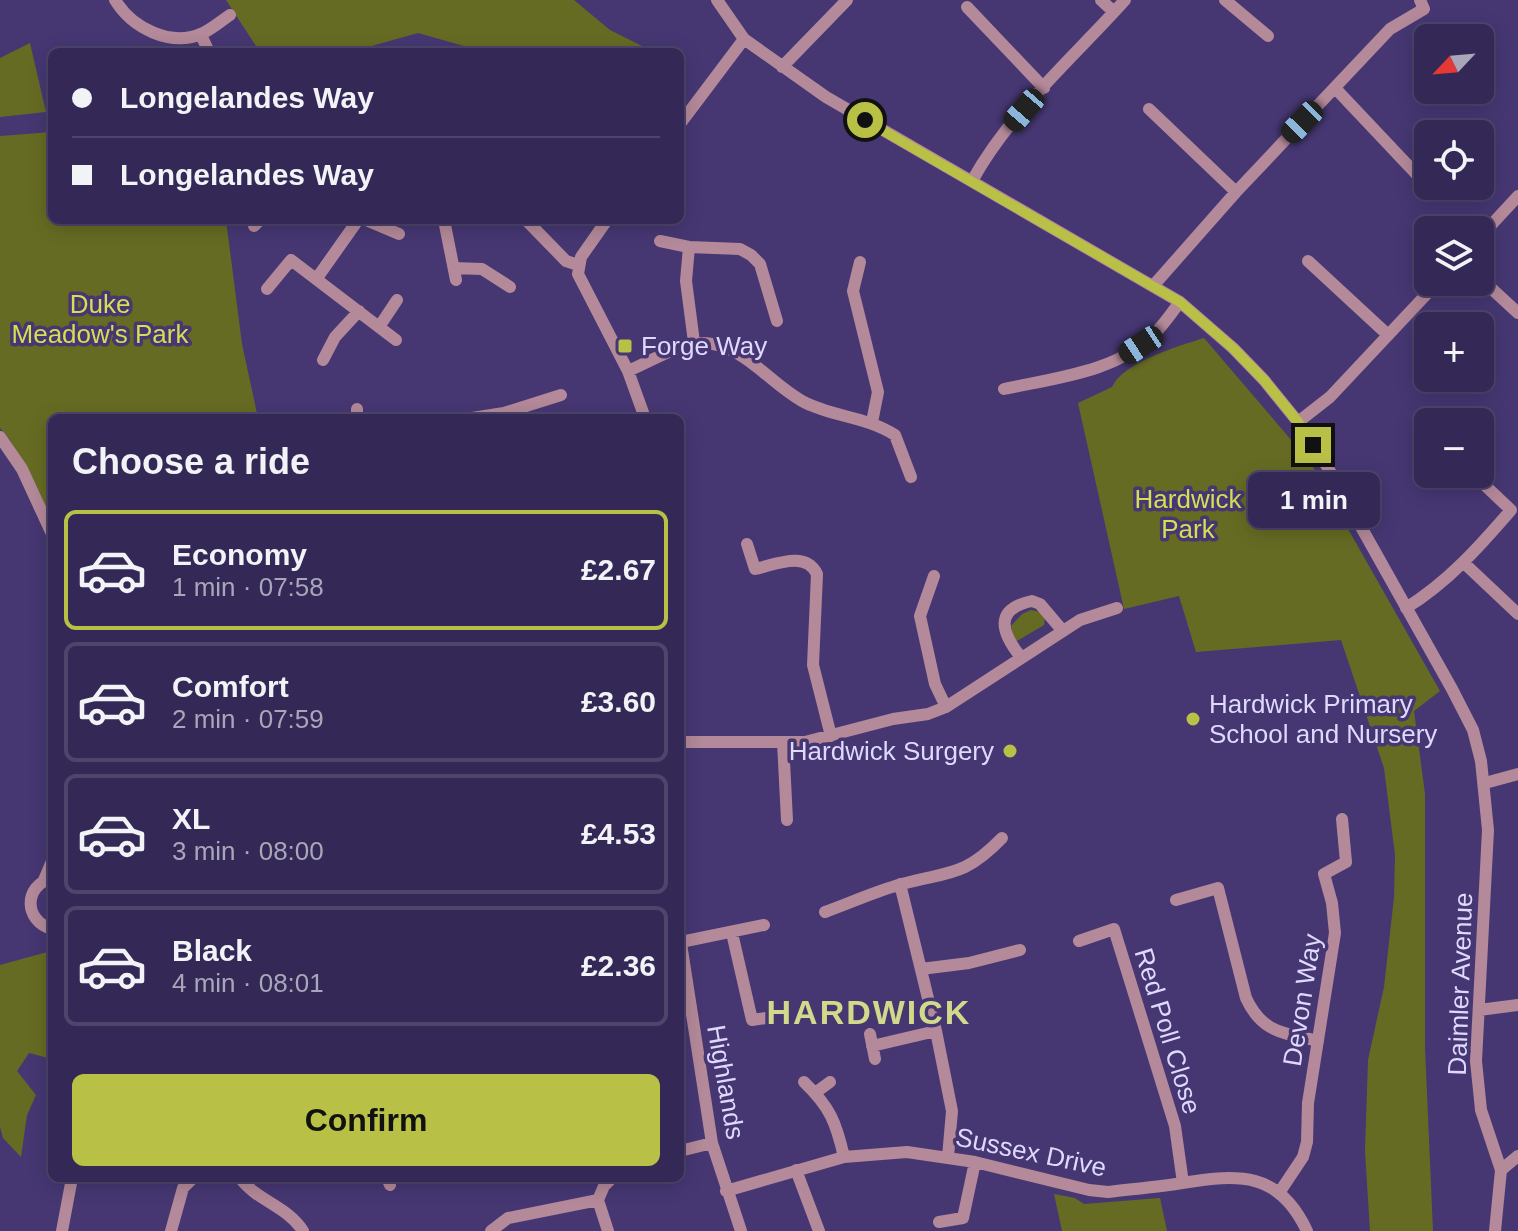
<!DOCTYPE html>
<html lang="en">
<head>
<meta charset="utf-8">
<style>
  :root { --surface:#342956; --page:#3f3560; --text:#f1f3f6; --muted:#a9a6b9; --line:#4e456c; --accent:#b9c046 }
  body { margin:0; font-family:Arial,sans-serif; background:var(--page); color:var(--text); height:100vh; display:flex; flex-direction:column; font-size:30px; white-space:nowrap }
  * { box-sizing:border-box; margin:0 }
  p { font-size:26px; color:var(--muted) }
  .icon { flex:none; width:44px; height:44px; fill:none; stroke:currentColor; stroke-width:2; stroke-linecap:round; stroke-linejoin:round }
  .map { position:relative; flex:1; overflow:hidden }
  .drawer { position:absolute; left:48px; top:414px; width:636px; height:768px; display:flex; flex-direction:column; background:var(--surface); border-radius:12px; box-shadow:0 4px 20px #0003,0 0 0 2px var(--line) }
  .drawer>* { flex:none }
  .hud { position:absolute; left:48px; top:48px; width:636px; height:176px; border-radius:12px; box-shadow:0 4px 20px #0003,0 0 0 2px var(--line); display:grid; align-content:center; height:176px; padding:0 24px; background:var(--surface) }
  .needle { width:52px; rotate:244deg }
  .buttons { position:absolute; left:1414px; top:24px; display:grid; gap:16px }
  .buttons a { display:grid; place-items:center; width:80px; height:80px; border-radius:12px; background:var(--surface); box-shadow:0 4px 20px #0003,0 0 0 2px var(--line); font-size:40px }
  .end { position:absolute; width:36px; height:36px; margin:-18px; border:10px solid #b9c046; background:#111; box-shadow:0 0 0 4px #111 }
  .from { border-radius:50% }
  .bubble { position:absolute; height:56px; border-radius:12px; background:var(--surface); box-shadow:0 4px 20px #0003,0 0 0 2px var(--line); font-size:26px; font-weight:600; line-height:56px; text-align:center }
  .car { position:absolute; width:24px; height:48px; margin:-24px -12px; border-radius:10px; box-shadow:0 0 6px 2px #0007; background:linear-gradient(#222 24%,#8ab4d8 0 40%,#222 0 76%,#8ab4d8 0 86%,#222 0) }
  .hud b { display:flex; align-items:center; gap:28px; height:76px; font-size:30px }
  .hud b+b { border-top:2px solid var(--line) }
  .hud i { width:20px; height:20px; background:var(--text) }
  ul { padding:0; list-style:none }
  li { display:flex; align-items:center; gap:24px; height:120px; margin:0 16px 12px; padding:0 8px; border:4px solid var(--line); border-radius:12px }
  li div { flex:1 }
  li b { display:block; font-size:30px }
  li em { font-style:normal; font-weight:600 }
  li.selected { border-color:var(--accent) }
  li>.icon { width:72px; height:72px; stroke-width:1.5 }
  h2 { padding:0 24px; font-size:36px; line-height:96px }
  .action { display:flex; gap:16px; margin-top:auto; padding:16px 24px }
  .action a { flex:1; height:92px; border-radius:12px; background:var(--accent); color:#111; font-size:32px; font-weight:600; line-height:92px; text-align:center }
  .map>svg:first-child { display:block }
</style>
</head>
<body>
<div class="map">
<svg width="1518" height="1231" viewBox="0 0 1518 1231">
  <rect width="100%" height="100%" fill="#463773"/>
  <!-- green -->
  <path fill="#666b23" d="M226 0H574L610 30 654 52H485L418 33 350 52H260Z
    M30 43 46 112 0 117V58Z
    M52 132V220H226L242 344 258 418H52V521L10 440 0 428V136Z
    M1204 338 1310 462 1440 691 1414 711 1425 794V1048L1433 1231H1370L1365 1151 1368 1060 1384 987 1394 897 1395 855 1384 768 1341 640 1196 652 1179 596 1124 609 1078 403 1112 387C1123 362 1179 346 1204 338Z
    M1031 610 1041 612 1045 617 1044 625 1017 641 1013 637 1011 626 1022 614Z
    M51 951 52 1059 29 1053 17 1071 36 1095 27 1115 21 1157 3 1138 0 1127V965Z
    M1054 1194 1075 1198 1084 1204 1160 1198 1167 1231H1062Z"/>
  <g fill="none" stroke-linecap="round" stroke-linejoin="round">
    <!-- minor -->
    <path stroke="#b4899a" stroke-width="12" d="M115 0C132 28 171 48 203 33 212 29 221 21 230 15
      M717 0 744 39 826 97 1180 302 1233 348 1264 380 1298 422 1328 468 1452 689 1473 730 1481 761 1488 830 1476 1061 1481 1110 1501 1170 1495 1231
      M1101 0 1114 12
      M1225 0 1268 36
      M967 7 1044 88
      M201 35 209 52
      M782 67 847 0
      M1335 88 1420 178
      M1149 109 1236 192
      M680 124 744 39
      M972 181C1010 112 1073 58 1125 0
      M366 220 399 234
      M444 220 456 280
      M526 220 566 261 578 265
      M607 220 581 257 578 274 628 371 645 418
      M254 226 260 220
      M1480 237 1518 196
      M660 241 689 247 740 249 751 255 760 264 777 321
      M689 247 686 281 694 342
      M1308 261 1388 335
      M860 262 853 291 878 392 872 422
      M454 268 482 269 510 287
      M317 278 358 220
      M1480 278 1518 313
      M1153 286 1236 192 1390 29 1424 9 1420 0
      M267 289 291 260 396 340
      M379 327 397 300
      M323 360 335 337 359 311
      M628 371C682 347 704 324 757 367 771 378 786 392 802 401 831 417 866 416 895 435L911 477
      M1004 389C1055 378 1119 372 1156 332 1165 323 1172 312 1180 302
      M357 418V409
      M472 418 504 413 561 395
      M1298 422 1330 397 1438 282
      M1425 428 1428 431
      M0 437 22 469 52 534
      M747 544 755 569C774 565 806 550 817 574L813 665 831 736
      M1464 563 1518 614
      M934 576 920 616 935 684 946 707
      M1406 608C1448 582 1479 547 1511 510L1473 474
      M1020 656C1001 632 994 609 1032 601L1040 604 1062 630
      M680 742H805L893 719 928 714 946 707 1080 620 1117 608
      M783 742 787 820
      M1485 783 1518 774
      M52 878C23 886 24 921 52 929
      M44 880 52 861
      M900 884 936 1031 952 1111 948 1157
      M1176 900 1218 888 1246 998C1262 1033 1284 1033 1318 1041
      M825 912C850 903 876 891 902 884 950 871 964 877 1002 838
      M732 933 752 1020 766 1018
      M680 937 712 1143 741 1231
      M1079 941 1114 929 1175 1126 1183 1183
      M681 942 764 925
      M921 969 969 963 1020 950
      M1479 1010 1518 1005
      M870 1034 875 1059
      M872 1046 936 1031
      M804 1082C830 1107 836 1122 844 1157
      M815 1093 830 1082
      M680 1151 712 1143
      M796 1170 819 1231
      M1501 1170 1518 1156
      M240 1178C257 1201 287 1206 303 1231
      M387 1178 390 1185
      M726 1191 844 1157 907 1152 975 1162 1089 1190 1108 1192C1133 1189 1158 1187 1182 1183 1239 1174 1279 1171 1307 1231
      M1279 1193 1303 1157 1307 1142 1308 1103 1335 933 1332 903 1324 874 1346 862 1342 819
      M598 1200 608 1231
      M939 1222 963 1218 975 1162
      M62 1231 72 1178
      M171 1231 183 1188 193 1178
      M491 1231 508 1218 598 1200 604 1186 612 1178"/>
  </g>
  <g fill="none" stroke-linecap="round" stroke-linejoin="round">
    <!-- route -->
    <path stroke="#b9c046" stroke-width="10" d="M865 120 1180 302 1233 348 1264 380 1298 422 1313 445"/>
  </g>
  <!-- markers -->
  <g fill="#b9c046" stroke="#463773" stroke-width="3">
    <rect x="617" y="338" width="16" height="16" rx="4"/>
    <circle cx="1193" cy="719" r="8"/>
    <circle cx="1010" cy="751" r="8"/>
  </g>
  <g text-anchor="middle" stroke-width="7" stroke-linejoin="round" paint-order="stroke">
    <!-- park labels -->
    <g font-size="26" fill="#d5de55" stroke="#463773">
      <text x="100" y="313">Duke<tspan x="100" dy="30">Meadow's Park</tspan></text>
      <text x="1188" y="508">Hardwick<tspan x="1188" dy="30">Park</tspan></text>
    </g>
    <!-- poi labels -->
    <g font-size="26" fill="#ded9fd" stroke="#463773" text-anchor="start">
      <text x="641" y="355">Forge Way</text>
      <text x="1209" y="713">Hardwick Primary<tspan x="1209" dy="30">School and Nursery</tspan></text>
      <text x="994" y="760" text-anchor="end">Hardwick Surgery</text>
    </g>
    <!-- street labels -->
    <g font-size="26" fill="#ded9fd" stroke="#463773">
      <text transform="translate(1460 984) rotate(-88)" y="9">Daimler Avenue</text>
      <text transform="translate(1302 1000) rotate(-81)" y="9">Devon Way</text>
      <text transform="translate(1168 1031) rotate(73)" y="9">Red Poll Close</text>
      <text transform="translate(726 1082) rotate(80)" y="9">Highlands</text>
      <text transform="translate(1031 1152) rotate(12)" y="9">Sussex Drive</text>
    </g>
    <!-- district labels -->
    <g font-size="34" font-weight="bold" letter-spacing="2" fill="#d2d98b" stroke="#463773">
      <text x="869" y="1024">HARDWICK</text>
    </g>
  </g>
</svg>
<div class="buttons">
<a><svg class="needle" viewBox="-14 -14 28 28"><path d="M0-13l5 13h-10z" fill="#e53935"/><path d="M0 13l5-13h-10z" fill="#a9a6b9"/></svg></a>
<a><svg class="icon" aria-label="locate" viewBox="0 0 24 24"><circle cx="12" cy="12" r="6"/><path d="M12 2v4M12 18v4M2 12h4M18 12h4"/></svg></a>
<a><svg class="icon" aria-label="layers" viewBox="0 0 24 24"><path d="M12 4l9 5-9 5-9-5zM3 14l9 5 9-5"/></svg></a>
<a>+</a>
<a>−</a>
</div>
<i class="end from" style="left:865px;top:120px"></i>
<i class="end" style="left:1313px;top:445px"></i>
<div class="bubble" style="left:1248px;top:472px;width:132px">1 min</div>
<i class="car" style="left:1024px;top:110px;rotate:221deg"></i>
<i class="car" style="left:1302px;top:122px;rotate:224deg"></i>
<i class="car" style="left:1141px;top:345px;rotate:237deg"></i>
<div class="hud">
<b><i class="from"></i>Longelandes Way</b>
<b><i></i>Longelandes Way</b>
</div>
<section class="drawer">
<h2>Choose a ride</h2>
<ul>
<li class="selected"><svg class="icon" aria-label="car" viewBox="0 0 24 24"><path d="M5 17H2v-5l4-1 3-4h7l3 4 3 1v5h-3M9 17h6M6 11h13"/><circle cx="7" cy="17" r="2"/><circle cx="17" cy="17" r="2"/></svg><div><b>Economy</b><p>1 min · 07:58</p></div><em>£2.67</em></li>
<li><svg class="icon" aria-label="car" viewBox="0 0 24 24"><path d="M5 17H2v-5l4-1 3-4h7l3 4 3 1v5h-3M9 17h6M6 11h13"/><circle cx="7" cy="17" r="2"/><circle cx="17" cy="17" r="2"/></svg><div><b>Comfort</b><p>2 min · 07:59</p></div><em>£3.60</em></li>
<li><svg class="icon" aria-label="car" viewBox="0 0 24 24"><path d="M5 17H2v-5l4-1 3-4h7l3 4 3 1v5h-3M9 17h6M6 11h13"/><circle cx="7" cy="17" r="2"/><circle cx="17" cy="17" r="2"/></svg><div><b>XL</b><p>3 min · 08:00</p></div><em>£4.53</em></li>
<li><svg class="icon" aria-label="car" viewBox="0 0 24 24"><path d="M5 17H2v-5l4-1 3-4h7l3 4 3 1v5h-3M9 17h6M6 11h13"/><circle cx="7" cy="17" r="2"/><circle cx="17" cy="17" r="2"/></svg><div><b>Black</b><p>4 min · 08:01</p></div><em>£2.36</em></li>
</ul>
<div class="action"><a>Confirm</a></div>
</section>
</div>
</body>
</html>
